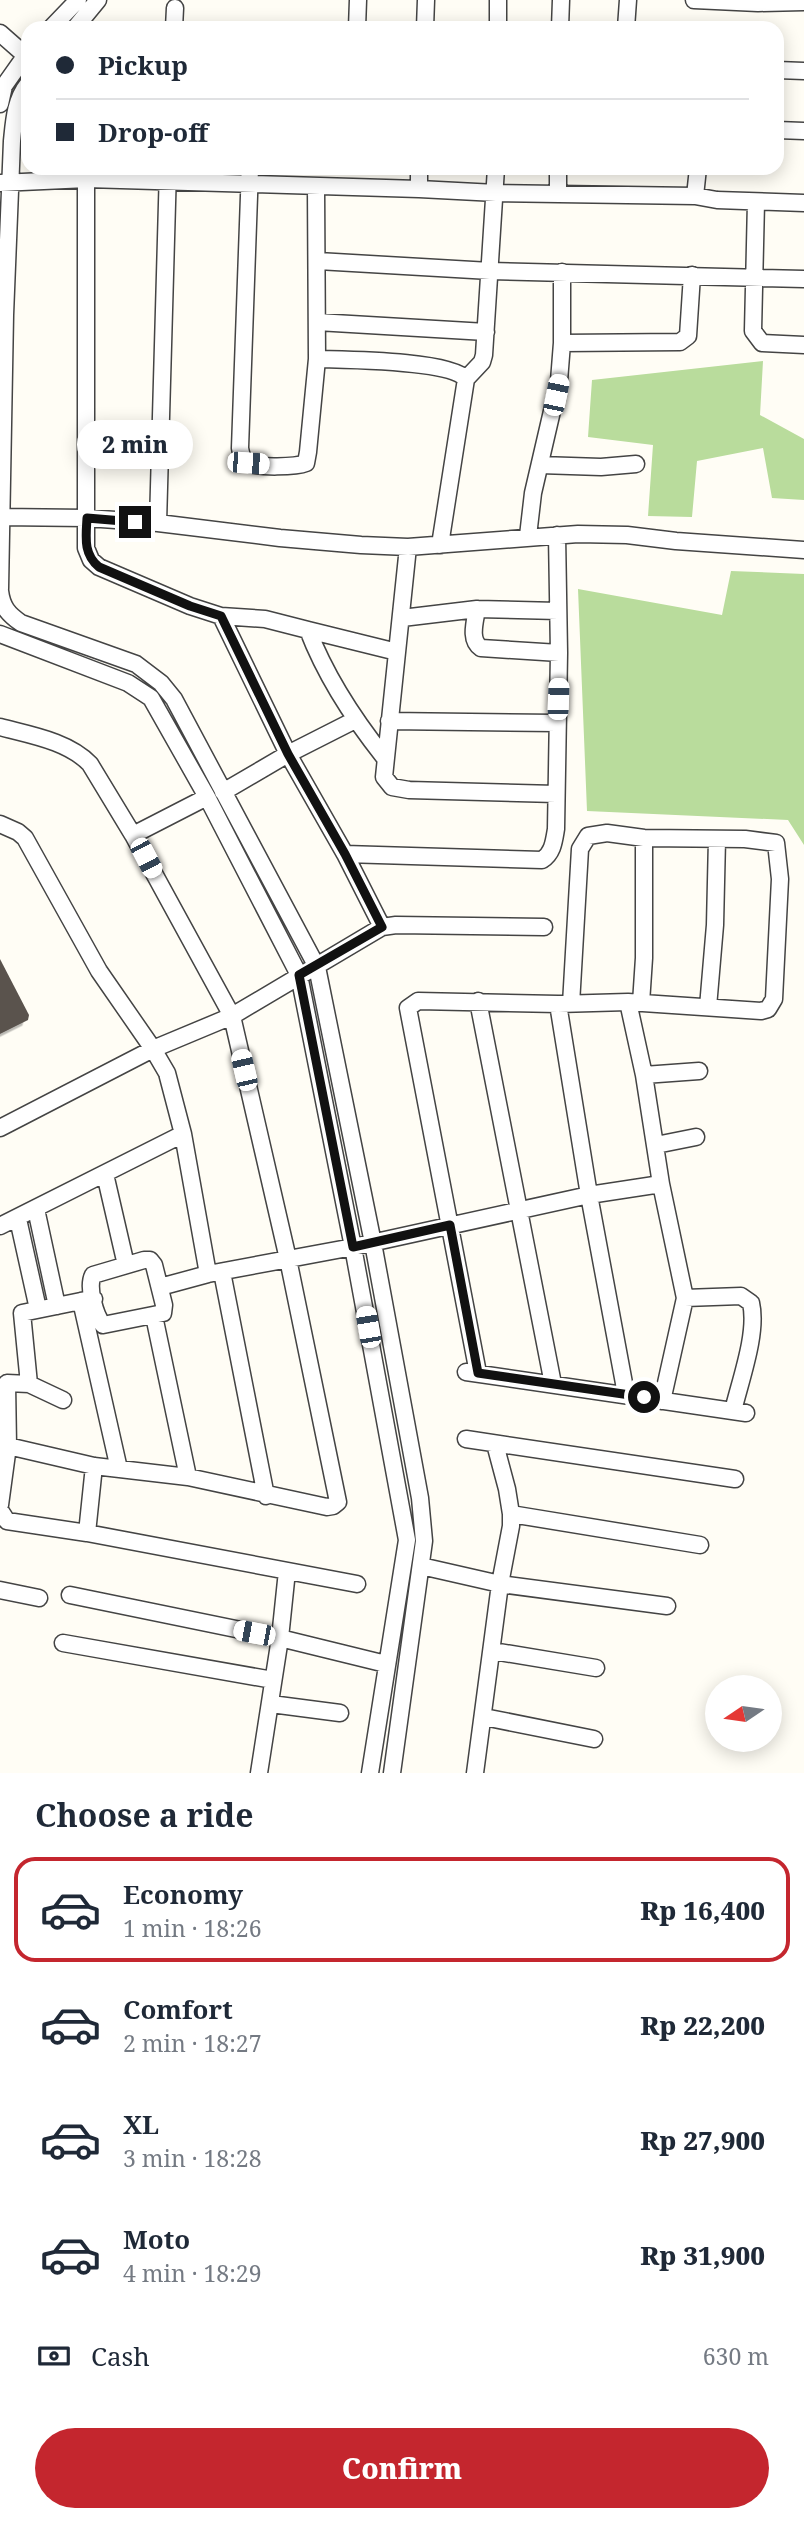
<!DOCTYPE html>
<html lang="en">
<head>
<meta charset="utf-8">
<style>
  :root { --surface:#fff; --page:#f2f2f3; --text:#1f2937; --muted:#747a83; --line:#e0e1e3; --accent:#c4262e }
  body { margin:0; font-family:"Noto Serif",serif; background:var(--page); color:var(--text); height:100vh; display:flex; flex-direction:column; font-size:26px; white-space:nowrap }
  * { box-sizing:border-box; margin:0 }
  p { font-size:23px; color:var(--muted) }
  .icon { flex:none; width:38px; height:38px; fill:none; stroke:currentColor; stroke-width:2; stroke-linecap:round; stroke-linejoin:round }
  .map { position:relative; height:1773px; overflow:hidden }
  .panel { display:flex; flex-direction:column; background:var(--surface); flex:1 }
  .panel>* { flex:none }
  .guide { position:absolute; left:21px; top:21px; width:763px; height:154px; border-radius:21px; box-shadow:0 4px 18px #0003; display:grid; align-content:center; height:154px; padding:0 35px; background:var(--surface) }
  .needle { width:46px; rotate:257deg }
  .fabs { position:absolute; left:705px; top:1675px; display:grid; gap:14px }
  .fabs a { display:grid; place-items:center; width:77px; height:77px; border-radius:50%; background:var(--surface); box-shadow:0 4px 18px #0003; font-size:35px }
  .end { position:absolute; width:32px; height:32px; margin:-16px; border:9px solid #111; background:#fff; box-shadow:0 0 0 4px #fff }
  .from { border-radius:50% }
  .bubble { position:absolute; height:49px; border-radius:24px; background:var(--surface); box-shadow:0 4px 18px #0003; font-size:23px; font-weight:800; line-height:49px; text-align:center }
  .car { position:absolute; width:21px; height:42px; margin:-21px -10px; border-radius:9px; box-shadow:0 0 5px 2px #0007; background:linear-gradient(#fff 24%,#345 0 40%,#fff 0 76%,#345 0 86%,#fff 0) }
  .guide b { display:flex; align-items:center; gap:24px; height:66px; font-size:26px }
  .guide b+b { border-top:2px solid var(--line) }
  .guide i { width:18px; height:18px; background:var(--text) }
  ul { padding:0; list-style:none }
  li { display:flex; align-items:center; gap:21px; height:105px; margin:0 14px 10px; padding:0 21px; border:4px solid transparent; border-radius:21px }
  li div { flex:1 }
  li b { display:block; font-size:26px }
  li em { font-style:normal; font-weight:800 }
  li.current { border-color:var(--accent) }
  li>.icon { width:63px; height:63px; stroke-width:1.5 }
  h2 { padding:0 35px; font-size:32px; line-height:84px }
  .pay { display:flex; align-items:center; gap:18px; height:77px; padding:0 35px; font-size:26px }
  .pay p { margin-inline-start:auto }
  .button { display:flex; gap:14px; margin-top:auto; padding:14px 35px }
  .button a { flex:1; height:80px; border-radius:42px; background:var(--accent); color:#fff; font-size:28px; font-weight:800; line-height:80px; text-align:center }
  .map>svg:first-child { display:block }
</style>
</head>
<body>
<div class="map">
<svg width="804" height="1773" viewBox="0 0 804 1773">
  <defs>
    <filter id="shadow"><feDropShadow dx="-5.5" dy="5.5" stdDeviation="0" flood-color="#0004"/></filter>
  </defs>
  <rect width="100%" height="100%" fill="#fffdf5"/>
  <!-- forest -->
  <path fill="#b9dc9c" d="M763 361 760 415 804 439V500L772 498 763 448 697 461 692 517 648 516 653 445 588 437 592 380Z
    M731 571 804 574V845L788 820 587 811 578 589 722 615Z"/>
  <!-- building -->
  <path fill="#5a524d" filter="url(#shadow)" d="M0 959 29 1015 28 1020 0 1034Z"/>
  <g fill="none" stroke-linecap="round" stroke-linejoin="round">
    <defs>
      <path id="street" d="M694 0 758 3 804 2
        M51 28 78 0
        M75 28 98 0
        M174 28 175 8
        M357 28 358 0
        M425 28 426 0
        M498 28V0
        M560 28 561 0
        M626 28 628 0
        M0 33 25 55
        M777 70 804 71
        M0 104 4 86 28 52
        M777 130 804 131
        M86 168V548L91 560 99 567 190 606 221 616 288 754 345 854 382 927
        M250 168 240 448C241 454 242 460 248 463 258 468 296 467 306 463L308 452 317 359 316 187
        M419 168V189
        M0 183 87 179 419 189 496 193 695 196 717 200 804 203
        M558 194V168
        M695 196 698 168
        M756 202 753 331 762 343 804 345
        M318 261 490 271 804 279
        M317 322 486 332
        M562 343 680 342 688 336 692 275
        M317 359C345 360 449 360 466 379
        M540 465 601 467 636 464
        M0 517 87 518 158 523 280 538 361 545 408 547 578 534 627 535 676 541 804 550
        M158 523 168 168
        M528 536 533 493 559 381 562 343V272
        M440 545 466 379 482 362 484 355 496 168
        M408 547 384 777 392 787 409 790 556 794
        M0 589 5 315 12 141C14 121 15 100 28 84
        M0 591C2 607 8 614 21 623L136 664 161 683 174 699 317 967 373 1243 420 1498 424 1541 392 1773
        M477 609C475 622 469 640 481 648L559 653
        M221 616 265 619 308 630C326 677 353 718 384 757
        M402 618 477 609 558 611
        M308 630 397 652
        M0 634 128 683 151 698 207 797 299 975 353 1247 407 1540 370 1773
        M389 721 557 723
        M0 727C30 735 68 741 90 764L133 835 232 1016 288 1259 338 1502 333 1506 327 1507 188 1477 94 1466 8 1446
        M223 792 288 754 355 720
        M0 824 18 832 25 838 99 971 153 1049 167 1073 183 1134 208 1274
        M133 835 207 797
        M345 854 542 860C553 853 554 841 556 829L559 653 557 535
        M478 1001 553 1384
        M641 1003 644 958V838
        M558 1004 589 1195 626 1394
        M708 1007 715 925 717 839
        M644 1075 699 1071
        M0 1128 153 1049 232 1016 382 927 396 925 544 927
        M656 1145 696 1137
        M105 1174 126 1265
        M661 1184 685 1298 662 1401
        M36 1209 57 1306
        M18 1219 38 1309
        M0 1226 183 1134
        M144 1260H150L154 1265 164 1305 163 1313 103 1325C95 1315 87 1287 93 1275Z
        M222 1272 266 1496
        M160 1287 208 1274 353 1247 589 1195 661 1184 644 1075 628 1002
        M685 1298 741 1296 751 1303C758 1333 740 1381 733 1411
        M94 1299 81 1301 119 1469
        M154 1316 188 1477
        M466 1372 746 1413
        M478 1373 408 1008 418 1001 558 1004 628 1002 761 1011 768 1009 774 999 780 879 776 843 745 839 644 838 607 833 588 836 580 849 571 1004
        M29 1384 22 1313 81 1301
        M466 1439 735 1479
        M0 1505 8 1446 7 1383 29 1384 63 1400
        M0 1510 7 1521 87 1533 94 1466
        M511 1514 700 1545
        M87 1533 357 1584
        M421 1566 500 1584 667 1606
        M0 1590 39 1598
        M70 1595 280 1638 386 1664
        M63 1643 273 1680
        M493 1651 596 1668
        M271 1704 340 1713
        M484 1717 594 1739
        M259 1773 280 1638 287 1571
        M475 1773 500 1584 511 1526V1514L507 1489 495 1444"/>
    </defs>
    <!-- street casing -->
    <use href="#street" stroke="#444" stroke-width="19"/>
    <!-- street -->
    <use href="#street" stroke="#fff" stroke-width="16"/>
  </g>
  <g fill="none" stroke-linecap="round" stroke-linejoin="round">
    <!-- route -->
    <path stroke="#111" stroke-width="9" d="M135 522 87 518C86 537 83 554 99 567L190 606 221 616 288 754 345 854 382 927 299 975 353 1247 450 1225 478 1373 644 1397"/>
  </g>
</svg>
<div class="fabs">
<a><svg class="needle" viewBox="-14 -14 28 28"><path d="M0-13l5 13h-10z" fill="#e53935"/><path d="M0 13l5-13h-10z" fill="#747a83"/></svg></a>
</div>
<i class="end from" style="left:644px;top:1397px"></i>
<i class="end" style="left:135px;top:522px"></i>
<div class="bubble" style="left:77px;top:420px;width:116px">2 min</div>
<i class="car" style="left:556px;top:395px;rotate:12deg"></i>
<i class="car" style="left:248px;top:463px;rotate:94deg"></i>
<i class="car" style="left:558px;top:699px;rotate:2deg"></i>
<i class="car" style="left:146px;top:858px;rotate:152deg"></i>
<i class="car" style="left:244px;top:1070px;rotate:347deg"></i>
<i class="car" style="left:368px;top:1327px;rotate:350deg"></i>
<i class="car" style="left:254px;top:1633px;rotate:281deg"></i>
<div class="guide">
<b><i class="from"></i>Pickup</b>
<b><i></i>Drop-off</b>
</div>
</div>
<section class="panel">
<h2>Choose a ride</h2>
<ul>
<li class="current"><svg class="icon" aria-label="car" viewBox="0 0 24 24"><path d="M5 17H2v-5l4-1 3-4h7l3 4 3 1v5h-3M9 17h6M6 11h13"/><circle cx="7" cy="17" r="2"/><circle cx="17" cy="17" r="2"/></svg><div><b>Economy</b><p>1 min · 18:26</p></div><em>Rp 16,400</em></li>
<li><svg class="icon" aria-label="car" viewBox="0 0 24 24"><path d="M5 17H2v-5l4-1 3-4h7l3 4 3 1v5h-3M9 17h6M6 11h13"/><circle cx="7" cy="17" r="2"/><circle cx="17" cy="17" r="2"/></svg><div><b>Comfort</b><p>2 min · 18:27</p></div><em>Rp 22,200</em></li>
<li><svg class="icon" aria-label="car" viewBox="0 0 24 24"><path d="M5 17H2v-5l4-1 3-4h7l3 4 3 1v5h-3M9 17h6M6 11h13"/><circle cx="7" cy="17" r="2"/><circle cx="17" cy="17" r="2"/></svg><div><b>XL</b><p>3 min · 18:28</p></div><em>Rp 27,900</em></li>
<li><svg class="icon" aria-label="car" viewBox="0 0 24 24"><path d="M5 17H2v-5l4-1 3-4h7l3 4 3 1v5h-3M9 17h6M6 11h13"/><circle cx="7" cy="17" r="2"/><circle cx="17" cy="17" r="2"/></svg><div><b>Moto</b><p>4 min · 18:29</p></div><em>Rp 31,900</em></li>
</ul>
<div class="pay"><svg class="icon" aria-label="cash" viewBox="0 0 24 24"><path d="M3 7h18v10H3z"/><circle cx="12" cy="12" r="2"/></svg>Cash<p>630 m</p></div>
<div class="button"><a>Confirm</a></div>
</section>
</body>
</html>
